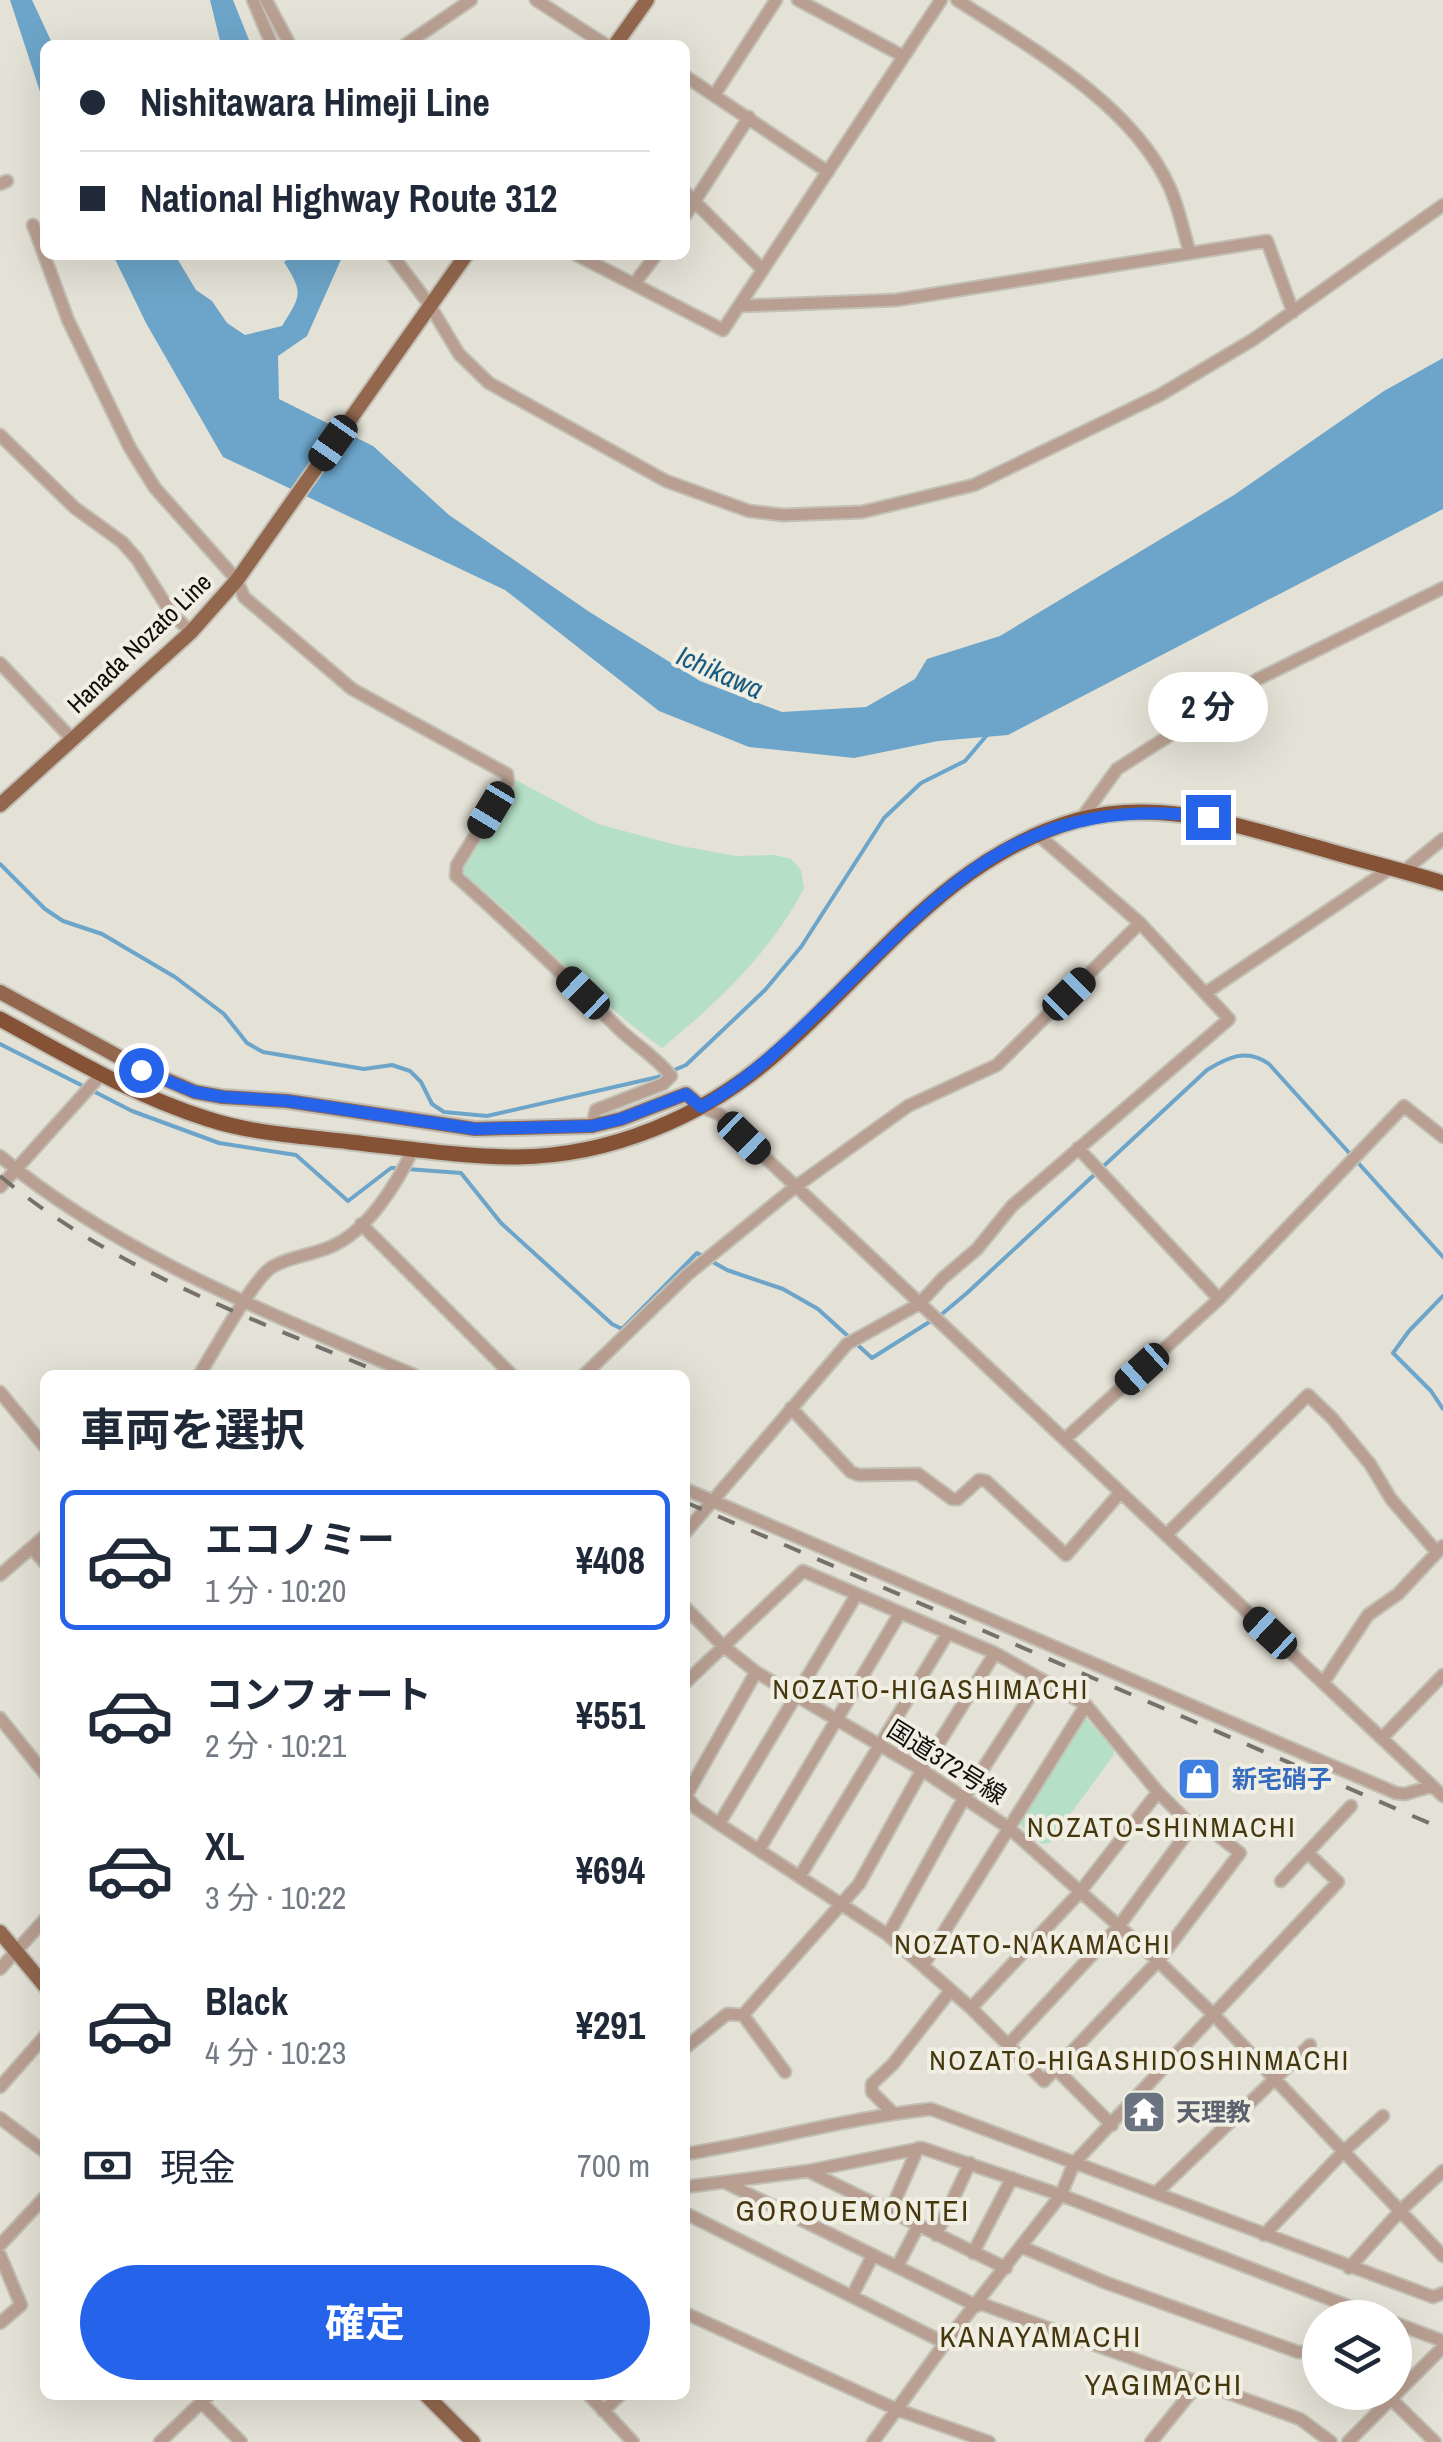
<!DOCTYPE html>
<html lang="ja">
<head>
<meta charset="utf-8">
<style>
  :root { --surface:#fff; --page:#f6f6f7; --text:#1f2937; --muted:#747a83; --line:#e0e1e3; --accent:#2563eb }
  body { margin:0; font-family:"Archivo Narrow","Noto Sans JP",sans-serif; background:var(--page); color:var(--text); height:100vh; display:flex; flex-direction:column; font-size:38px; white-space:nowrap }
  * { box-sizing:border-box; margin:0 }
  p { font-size:32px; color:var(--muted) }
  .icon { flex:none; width:55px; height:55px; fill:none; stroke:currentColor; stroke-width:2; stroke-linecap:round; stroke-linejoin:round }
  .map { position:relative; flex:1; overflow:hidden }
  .side { position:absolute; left:40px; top:1370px; width:650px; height:1030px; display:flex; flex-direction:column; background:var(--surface); border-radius:15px; box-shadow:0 10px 40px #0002 }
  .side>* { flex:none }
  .guide { position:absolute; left:40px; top:40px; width:650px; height:220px; border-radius:15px; box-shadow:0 10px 40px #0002; display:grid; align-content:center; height:220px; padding:0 40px; background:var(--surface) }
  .tools { position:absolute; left:1302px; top:2300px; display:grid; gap:20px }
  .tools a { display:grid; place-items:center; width:110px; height:110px; border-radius:50%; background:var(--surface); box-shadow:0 10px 40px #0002; font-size:50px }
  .end { position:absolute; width:45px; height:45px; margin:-22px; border:12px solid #2563eb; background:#fff; box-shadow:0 0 0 5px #fff }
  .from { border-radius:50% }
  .bubble { position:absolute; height:70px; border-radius:35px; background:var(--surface); box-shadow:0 10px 40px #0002; font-size:32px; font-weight:700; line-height:70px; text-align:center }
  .car { position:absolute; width:30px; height:60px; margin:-30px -15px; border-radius:12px; box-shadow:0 0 8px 2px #0007; background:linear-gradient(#222 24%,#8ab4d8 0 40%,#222 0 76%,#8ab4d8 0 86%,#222 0) }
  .guide b { display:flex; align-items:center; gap:35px; height:95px; font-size:38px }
  .guide b+b { border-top:2px solid var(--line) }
  .guide i { width:25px; height:25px; background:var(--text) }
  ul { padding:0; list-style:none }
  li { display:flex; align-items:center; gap:30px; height:140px; margin:0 20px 15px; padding:0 20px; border:5px solid transparent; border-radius:15px }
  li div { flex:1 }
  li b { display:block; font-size:38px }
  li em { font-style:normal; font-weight:700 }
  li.on { border-color:var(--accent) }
  li>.icon { width:90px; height:90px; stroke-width:1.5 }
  h2 { padding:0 40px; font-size:45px; line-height:120px }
  .pay { display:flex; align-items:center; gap:25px; height:110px; padding:0 40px; font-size:38px }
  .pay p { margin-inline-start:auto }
  .button { display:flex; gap:20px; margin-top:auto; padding:20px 40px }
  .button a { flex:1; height:115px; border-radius:60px; background:var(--accent); color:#fff; font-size:40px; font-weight:700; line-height:115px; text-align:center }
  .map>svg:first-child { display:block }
</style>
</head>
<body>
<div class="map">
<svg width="1443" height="2442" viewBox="0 0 1443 2442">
  <rect width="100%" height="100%" fill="#e4e1d6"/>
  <!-- green -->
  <path fill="#b5dfc6" d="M516 780 598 824 676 845 736 856 774 855 791 859 801 870 804 888C772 951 716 1004 662 1048 589 996 532 929 463 873L462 867Z
    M1080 1718H1086L1114 1750 1113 1756 1049 1843 1042 1844 1021 1826 1020 1818Z"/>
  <!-- water -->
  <path fill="#6ca5c9" d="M10 0H32L53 45H45V107Z
    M210 0H233L251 45H221Z
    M113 255H175L196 290 212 301 227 323 245 335 282 326C301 295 304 294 284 262L295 255H343L307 336 278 356 279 399 373 446 449 515 588 611 700 681 782 712 866 707 915 679 927 659 1000 636 1234 495 1384 391 1443 358V509L1008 735 938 741 854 758 749 747 659 711 505 590 223 457 146 323Z"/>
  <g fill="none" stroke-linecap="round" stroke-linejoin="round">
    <!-- stream -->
    <path stroke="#6ca5c9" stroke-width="4" d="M0 864 45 909 63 921 102 934 175 977 224 1014 247 1043 263 1052 364 1069 392 1065 410 1071 421 1082 432 1104 444 1112 487 1116 658 1077 686 1065 765 990 801 947 884 818 921 783 965 761 987 735
      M0 1044 85 1087
      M93 1091 132 1111 219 1143 296 1155 348 1201 391 1168H398
      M407 1169 461 1173 501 1223 612 1324 622 1329 697 1253 727 1270 783 1289 818 1309 872 1358 942 1314 967 1293 1207 1070C1228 1057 1247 1048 1269 1064L1443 1257
      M1443 1296 1409 1331 1393 1353 1431 1391 1443 1409"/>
    <defs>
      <path id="minor" d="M253 0 272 45
        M266 0 290 45
        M536 0 606 45
        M798 0 903 56
        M957 0C1030 47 1132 104 1169 186 1179 207 1183 231 1190 253
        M405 45 471 0
        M685 76 828 172
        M715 94 776 0
        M0 184 7 181
        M685 192 763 270
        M685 216 749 117
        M33 225 68 320 130 448 155 488 237 580 244 597 352 689 507 774 508 782 457 865 456 876C512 926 566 977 620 1030 637 1046 656 1057 671 1076L663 1084 596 1110 592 1126
        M392 255 429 304 459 354 489 383 666 481 749 511 783 515 862 512 974 485 1160 395 1254 339 1443 205
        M577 255 723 330 941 0
        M634 284 656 255
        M740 306 896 300 1267 241 1293 312
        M0 435 75 508 122 542 137 559 171 613 191 632
        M0 663 71 738
        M1081 819 1117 769 1258 679 1443 588
        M1404 871 1443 839
        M1207 992 1391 868
        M701 1107 719 1114 1443 1796
        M1078 1148 1219 1299
        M0 1156C116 1254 276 1316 414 1375
        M0 1187 101 1075
        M361 1224 512 1375
        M199 1375C214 1352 253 1279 272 1267 288 1257 312 1255 330 1247 367 1232 397 1184 413 1149
        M584 1375 687 1275 795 1187 908 1106 997 1065 1140 923
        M0 1392 45 1447
        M791 1408 851 1472 859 1475 918 1474 952 1499H958L979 1480 986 1481 1066 1555 1120 1493
        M1065 1439 1219 1299 1404 1106 1443 1137
        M685 1489 1396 1793 1405 1794 1432 1786
        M685 1533 847 1344 919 1304 943 1278 977 1249 1012 1206 1229 1019 1140 923 1037 834
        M1166 1535 1308 1395 1332 1418 1370 1464 1391 1499 1436 1551
        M32 1548 45 1563
        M0 1575 45 1536
        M685 1607 722 1645 756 1672 922 1770 1009 1828 1158 1961 1214 2015 1443 2256
        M685 1683 803 1571 995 1653 1086 1705 1158 1792 1192 1826 1201 1822 1240 1853 1158 1961 1044 2081 971 2008 888 1935 719 1824 696 1808 685 1795
        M1323 1683 1368 1615 1398 1594 1443 1546
        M0 1718 45 1774
        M1382 1738 1443 1675
        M686 1796 756 1672
        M719 1824 857 1594
        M759 1850 900 1613
        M800 1876 948 1633
        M1281 1881 1351 1806
        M888 1935 964 1798 1041 1679
        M924 1964 1086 1705
        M0 1969 45 1919
        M971 2008 1080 1892 1158 1792
        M743 2015 859 1884 922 1770 995 1653
        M1009 2044 1119 1926 1192 1826
        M685 2048 727 2014 743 2015 785 2072
        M1057 2070 1112 2125
        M0 2087 45 2036
        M893 2113 872 2092V2084L893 2064 951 1990
        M0 2118 45 2152
        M685 2154C767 2141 848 2118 931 2109L1433 2297 1443 2293
        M808 2171 1006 2268
        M724 2182 977 2306
        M685 2187 808 2171 922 2148 1061 2195 1379 2318
        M1156 2193 1310 2045
        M890 2212 918 2148
        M685 2213 945 2343
        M936 2235 970 2163
        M1264 2235 1344 2151 1383 2116
        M0 2245 45 2197
        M1022 2247 1104 2282 1298 2352H1310L1320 2338
        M973 2253 1012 2178
        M0 2255 21 2305 0 2323
        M897 2267 918 2226
        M1349 2268 1401 2210 1443 2171
        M852 2296 873 2255
        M979 2303 1300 2419 1331 2442
        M685 2313 898 2410 989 2442
        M1395 2323 1443 2341
        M1384 2392 1435 2442
        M589 2395 633 2442
        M202 2403 241 2442
        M603 2411 620 2395
        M160 2442 209 2395
        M873 2442 945 2343 1061 2195 1074 2163 1338 1882 1308 1853
        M1151 2442 1198 2384
        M1348 2442 1443 2347"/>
      <path id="major" d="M615 45 647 0
        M0 805 191 632 237 580 466 255
        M0 992 141 1069 195 1092 223 1097 287 1101 475 1129 592 1126 621 1119 686 1094 701 1107
        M0 1932 45 1986
        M426 2395 473 2442"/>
      <path id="highway" d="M0 1019C68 1056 134 1096 208 1119 254 1134 303 1136 350 1142 405 1148 462 1157 517 1157 610 1156 703 1117 772 1057 872 971 945 857 1078 820 1157 798 1236 825 1312 846 1356 859 1400 870 1443 883"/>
    </defs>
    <!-- minor casing -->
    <use href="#minor" stroke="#c2bfb5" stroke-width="15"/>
    <!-- major casing -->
    <use href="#major" stroke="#c2bfb5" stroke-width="18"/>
    <!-- highway casing -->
    <use href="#highway" stroke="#c2bfb5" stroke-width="19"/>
    <!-- minor -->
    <use href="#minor" stroke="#b89f91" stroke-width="11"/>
    <!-- major -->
    <use href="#major" stroke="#93674e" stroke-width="14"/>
    <!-- highway -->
    <use href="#highway" stroke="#855235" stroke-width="15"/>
    <!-- rail -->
    <path stroke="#74726a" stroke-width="4" stroke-dasharray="18 18" stroke-linecap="butt" d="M0 1176C113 1270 252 1318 386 1375
      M685 1502 1443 1829"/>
  </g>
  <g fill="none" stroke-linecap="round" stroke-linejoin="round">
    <!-- route -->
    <path stroke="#2563eb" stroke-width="12" d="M141 1070 195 1092 223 1097 287 1101 475 1129 592 1126 621 1119 686 1094 701 1107C741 1085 775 1054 808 1022 938 899 1009 792 1208 817"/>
  </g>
  <!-- icons -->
  <defs>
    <symbol id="shop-square" viewBox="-11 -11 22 22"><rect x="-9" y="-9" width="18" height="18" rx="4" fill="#3f7fe0" stroke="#f1eee3"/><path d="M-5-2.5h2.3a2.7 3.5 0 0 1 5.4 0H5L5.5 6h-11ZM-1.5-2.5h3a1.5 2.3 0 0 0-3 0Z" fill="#fff"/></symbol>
    <symbol id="temple-square" viewBox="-11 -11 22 22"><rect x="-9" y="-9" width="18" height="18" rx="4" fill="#6b7280" stroke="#f1eee3"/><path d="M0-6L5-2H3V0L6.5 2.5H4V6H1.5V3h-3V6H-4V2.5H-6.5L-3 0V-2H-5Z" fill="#fff"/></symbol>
  </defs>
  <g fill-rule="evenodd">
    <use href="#shop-square" x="1174" y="1754" width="50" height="50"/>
    <use href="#temple-square" x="1119" y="2087" width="50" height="50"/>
  </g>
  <g text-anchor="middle" stroke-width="8" stroke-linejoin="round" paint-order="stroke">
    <!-- street labels -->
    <g font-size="25" fill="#0e0d09" stroke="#f1eee3">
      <text transform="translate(139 643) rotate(-44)" y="9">Hanada Nozato Line</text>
      <text transform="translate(947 1762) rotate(32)" y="9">国道372号線</text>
    </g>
    <!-- shop labels -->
    <g font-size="25" font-weight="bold" fill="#366cbe" stroke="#f1eee3" text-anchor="start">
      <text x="1232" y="1788">新宅硝子</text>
    </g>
    <!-- worship labels -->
    <g font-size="25" font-weight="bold" fill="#5b616d" stroke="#f1eee3" text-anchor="start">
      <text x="1176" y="2121">天理教</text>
    </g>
    <!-- water labels -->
    <g font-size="28" font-style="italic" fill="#175b80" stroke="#f1eee3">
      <text transform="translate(720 672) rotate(24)" y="10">Ichikawa</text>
    </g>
    <!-- neighbourhood labels -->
    <g font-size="28" letter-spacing="2.5" fill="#45370e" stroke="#f1eee3">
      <text x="931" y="1699">NOZATO-HIGASHIMACHI</text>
      <text x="1162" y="1837">NOZATO-SHINMACHI</text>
      <text x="1033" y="1954">NOZATO-NAKAMACHI</text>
      <text x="1140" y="2070">NOZATO-HIGASHIDOSHINMACHI</text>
    </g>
    <!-- quarter labels -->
    <g font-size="30" letter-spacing="2.5" fill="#45370e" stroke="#f1eee3">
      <text x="853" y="2221">GOROUEMONTEI</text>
      <text x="1041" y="2347">KANAYAMACHI</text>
      <text x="1164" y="2395">YAGIMACHI</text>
    </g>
  </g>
</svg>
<div class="tools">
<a><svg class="icon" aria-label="layers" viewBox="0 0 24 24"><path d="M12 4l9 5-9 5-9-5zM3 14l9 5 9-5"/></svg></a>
</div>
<i class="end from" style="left:141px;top:1070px"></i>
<i class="end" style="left:1208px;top:817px"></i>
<div class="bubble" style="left:1148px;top:672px;width:120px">2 分</div>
<i class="car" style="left:333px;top:443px;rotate:215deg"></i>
<i class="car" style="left:491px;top:810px;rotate:211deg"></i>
<i class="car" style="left:583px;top:993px;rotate:314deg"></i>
<i class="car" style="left:1069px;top:994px;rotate:45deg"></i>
<i class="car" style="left:744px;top:1138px;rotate:134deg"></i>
<i class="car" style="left:1142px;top:1369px;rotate:228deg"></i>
<i class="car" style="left:1270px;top:1633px;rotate:313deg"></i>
<div class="guide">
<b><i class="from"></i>Nishitawara Himeji Line</b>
<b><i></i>National Highway Route 312</b>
</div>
<section class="side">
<h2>車両を選択</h2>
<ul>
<li class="on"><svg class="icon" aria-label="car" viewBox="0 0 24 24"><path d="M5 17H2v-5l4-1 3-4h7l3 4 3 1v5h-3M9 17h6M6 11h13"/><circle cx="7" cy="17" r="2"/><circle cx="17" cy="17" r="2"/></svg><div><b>エコノミー</b><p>1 分 · 10:20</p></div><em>¥408</em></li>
<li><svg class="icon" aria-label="car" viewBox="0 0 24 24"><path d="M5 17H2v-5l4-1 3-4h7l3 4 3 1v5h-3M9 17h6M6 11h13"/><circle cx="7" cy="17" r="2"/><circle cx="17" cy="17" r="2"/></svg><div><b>コンフォート</b><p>2 分 · 10:21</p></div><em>¥551</em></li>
<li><svg class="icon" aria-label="car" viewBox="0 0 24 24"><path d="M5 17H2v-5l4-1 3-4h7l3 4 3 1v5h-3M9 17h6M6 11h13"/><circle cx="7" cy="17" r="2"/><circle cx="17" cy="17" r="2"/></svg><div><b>XL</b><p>3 分 · 10:22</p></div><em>¥694</em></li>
<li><svg class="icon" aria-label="car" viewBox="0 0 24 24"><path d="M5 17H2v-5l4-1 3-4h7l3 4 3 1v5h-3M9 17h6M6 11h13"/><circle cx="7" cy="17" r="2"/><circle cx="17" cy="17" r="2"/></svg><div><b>Black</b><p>4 分 · 10:23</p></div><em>¥291</em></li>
</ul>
<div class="pay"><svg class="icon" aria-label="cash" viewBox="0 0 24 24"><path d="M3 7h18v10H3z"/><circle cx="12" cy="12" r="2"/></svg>現金<p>700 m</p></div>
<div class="button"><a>確定</a></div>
</section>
</div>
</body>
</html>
